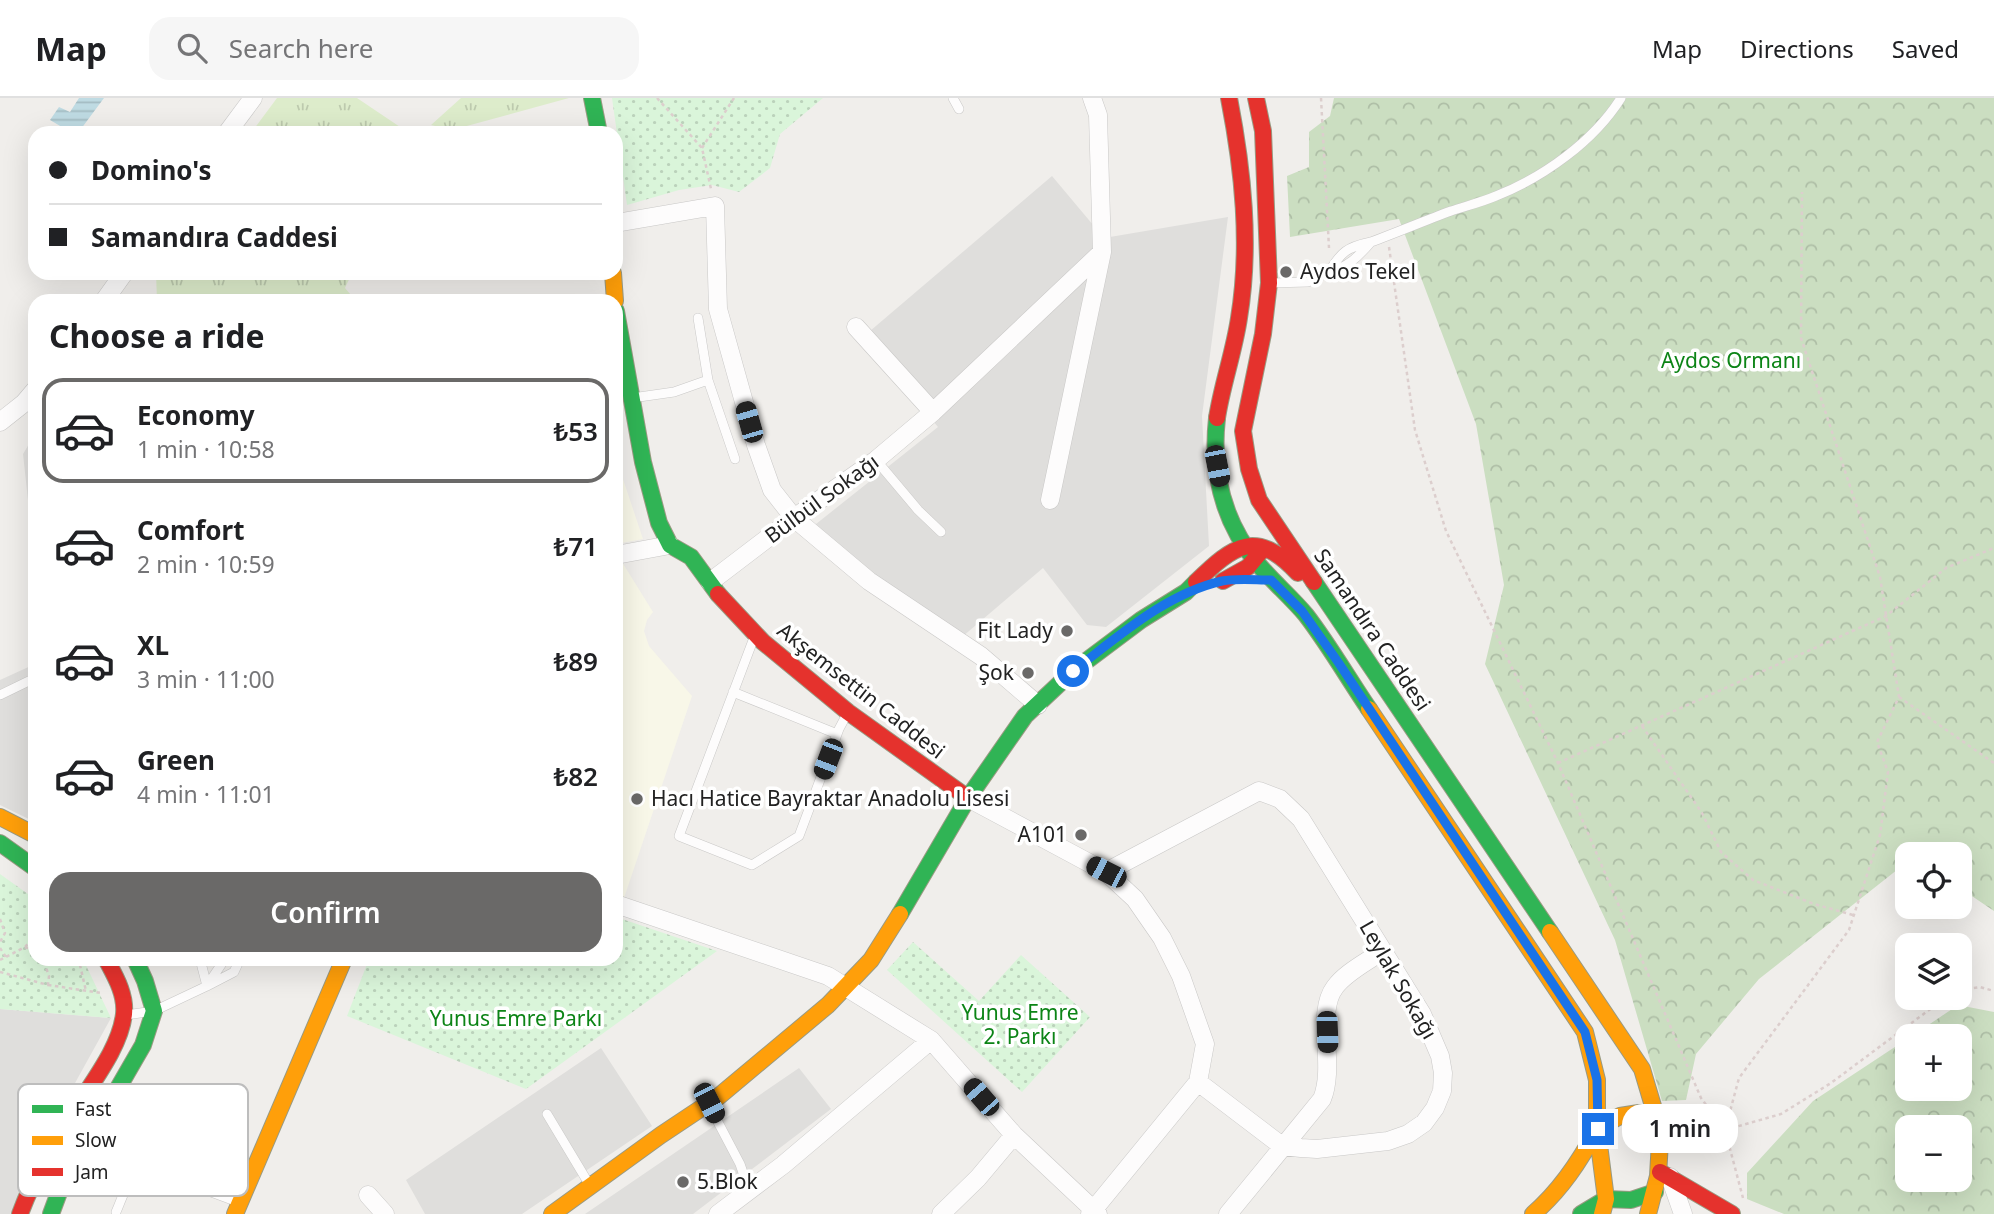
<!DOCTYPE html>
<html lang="en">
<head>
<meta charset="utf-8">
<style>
  :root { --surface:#fff; --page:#f6f6f6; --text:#202124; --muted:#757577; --line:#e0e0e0; --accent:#6a6968 }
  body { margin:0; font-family:"Noto Sans",sans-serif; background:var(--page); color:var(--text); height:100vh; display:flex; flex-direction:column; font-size:26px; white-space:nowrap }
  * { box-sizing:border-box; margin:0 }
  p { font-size:23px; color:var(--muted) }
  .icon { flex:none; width:38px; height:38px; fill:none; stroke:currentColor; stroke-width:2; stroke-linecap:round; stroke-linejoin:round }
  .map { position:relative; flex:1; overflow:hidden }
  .drawer { position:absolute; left:28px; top:196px; width:595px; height:672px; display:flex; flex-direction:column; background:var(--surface); border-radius:21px; box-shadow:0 7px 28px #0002 }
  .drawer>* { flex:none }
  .banner { position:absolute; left:28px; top:28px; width:595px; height:154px; border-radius:21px; box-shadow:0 7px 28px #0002; display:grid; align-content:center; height:154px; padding:0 21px; background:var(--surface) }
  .tools { position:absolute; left:1895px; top:744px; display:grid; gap:14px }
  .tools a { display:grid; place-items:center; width:77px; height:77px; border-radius:14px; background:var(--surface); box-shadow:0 7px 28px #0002; font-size:35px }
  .end { position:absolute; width:32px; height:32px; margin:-16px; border:9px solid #1a73e8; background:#fff; box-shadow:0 0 0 4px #fff }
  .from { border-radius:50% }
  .bubble { position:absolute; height:49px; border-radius:21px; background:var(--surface); box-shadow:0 7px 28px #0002; font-size:23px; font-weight:600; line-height:49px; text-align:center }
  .car { position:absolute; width:21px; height:42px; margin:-21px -10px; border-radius:9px; box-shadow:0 0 5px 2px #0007; background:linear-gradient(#222 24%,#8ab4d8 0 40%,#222 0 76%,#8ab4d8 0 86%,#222 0) }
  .banner b { display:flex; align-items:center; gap:24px; height:66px; font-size:26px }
  .banner b+b { border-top:2px solid var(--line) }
  .banner i { width:18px; height:18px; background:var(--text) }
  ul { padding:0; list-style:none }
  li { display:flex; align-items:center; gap:21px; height:105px; margin:0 14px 10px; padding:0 7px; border:4px solid transparent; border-radius:21px }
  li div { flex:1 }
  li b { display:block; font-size:26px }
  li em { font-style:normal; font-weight:600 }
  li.on { border-color:var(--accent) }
  li>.icon { width:63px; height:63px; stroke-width:1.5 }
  h2 { padding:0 21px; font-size:32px; line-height:84px }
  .button { display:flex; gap:14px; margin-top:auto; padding:14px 21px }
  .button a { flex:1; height:80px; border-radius:21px; background:var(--accent); color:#fff; font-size:28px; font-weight:600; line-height:80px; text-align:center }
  header { display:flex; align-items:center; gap:42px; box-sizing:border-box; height:98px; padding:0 35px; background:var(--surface); border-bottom:2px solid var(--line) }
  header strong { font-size:33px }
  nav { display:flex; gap:38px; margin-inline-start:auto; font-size:24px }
  .search { width:490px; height:63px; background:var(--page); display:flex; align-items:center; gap:18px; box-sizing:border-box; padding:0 24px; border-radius:21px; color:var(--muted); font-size:26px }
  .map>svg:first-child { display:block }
</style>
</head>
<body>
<header>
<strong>Map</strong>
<div class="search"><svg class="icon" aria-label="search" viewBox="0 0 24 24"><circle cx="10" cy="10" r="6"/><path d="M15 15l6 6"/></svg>Search here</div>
<nav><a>Map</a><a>Directions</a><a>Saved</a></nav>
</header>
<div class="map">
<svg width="1994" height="1116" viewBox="0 0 1994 1116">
  <defs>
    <pattern id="grass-tufts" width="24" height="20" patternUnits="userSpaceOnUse" patternTransform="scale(1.75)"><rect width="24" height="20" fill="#ddeccb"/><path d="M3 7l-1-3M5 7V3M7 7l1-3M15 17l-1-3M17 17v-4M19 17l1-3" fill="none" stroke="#bdcaae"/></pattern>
    <pattern id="forest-crowns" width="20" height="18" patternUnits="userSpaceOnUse" patternTransform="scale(1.75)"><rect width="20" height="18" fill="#cbdec1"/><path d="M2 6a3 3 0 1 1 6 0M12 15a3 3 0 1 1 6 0" fill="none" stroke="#aebea6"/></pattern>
    <pattern id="park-dots" width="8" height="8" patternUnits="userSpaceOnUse" patternTransform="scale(1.75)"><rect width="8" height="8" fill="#daf5da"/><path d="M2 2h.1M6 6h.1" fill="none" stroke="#bbd2bb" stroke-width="1.8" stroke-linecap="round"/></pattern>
    <pattern id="water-rules" width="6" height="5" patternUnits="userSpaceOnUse" patternTransform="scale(1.75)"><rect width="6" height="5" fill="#bfdbe3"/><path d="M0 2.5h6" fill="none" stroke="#a4bcc2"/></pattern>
  </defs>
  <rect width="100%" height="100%" fill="#f0eeeb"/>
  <!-- residential -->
  <path fill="#dfdedc" d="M1052 78 1104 140 1228 119 1202 318 1209 448 1106 529 1087 527 1043 470 962 539 811 430 938 329 863 239Z
    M35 336V467L23 356Z
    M35 566V724L0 707V582Z
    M0 911 111 920 28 1070 14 1116H0Z
    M601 950 652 1028 522 1116H425L406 1082Z
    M799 970 831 1011 693 1116H585Z"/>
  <!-- education -->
  <path fill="#f8f7e8" d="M616 360 643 441 616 446Z
    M622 464 653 514 647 522 644 533 649 548 692 598 622 806 616 804V465Z"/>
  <!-- grass -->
  <path fill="url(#grass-tufts)" d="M277 0H357L409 35H251Z
    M461 0H569L452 32 431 27Z
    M156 175H352L345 190 356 203H157Z"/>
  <!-- forest -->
  <path fill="url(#forest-crowns)" fill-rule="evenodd" d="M1334 0H1994V813L1960 790V756H1908L1907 764 1759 881 1696 956 1686 1002 1662 1003 1615 842 1485 566 1504 487 1476 326 1399 121 1290 139 1287 78 1309 69V34L1330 18Z
    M1958 907 1994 914V1116H1784L1747 1101V1075L1813 1003 1907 941 1908 990H1960V938H1912ZM1908 1029H1960V1082H1908Z"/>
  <!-- park -->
  <path fill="url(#park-dots)" d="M612 0H823L780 36 770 70 739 94 712 87 679 92 627 107Z
    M0 776 35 801V861H83L111 920 0 911Z
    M616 819 717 853 526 991 347 918 369 861H616Z
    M913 844 979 903 1021 857 1090 919 1022 994 887 872Z"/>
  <!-- water -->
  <path fill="url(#water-rules)" d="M79 0H104L78 35H72L50 22 59 9 70 14Z"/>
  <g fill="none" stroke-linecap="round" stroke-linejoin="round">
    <defs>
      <path id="lane" d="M953 0 959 11
        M1371 144C1358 159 1348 169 1329 174 1341 154 1347 149 1371 144 1398 134 1424 123 1451 113 1466 108 1482 104 1496 98 1544 79 1594 43 1621 0
        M1271 185 1308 184 1329 174
        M698 220 708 282 735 361
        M632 300 674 294 708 282
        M876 362 918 412 941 434
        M755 537 679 738 752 767 799 738 839 631 847 616
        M733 594 837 636
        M0 597 35 580
        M208 886 225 861
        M207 888 234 874 240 861
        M126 917 154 913 207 888 200 861
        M709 1007 740 1066 749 1092
        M547 1016 589 1086
        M116 1114C124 1096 128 1076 149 1071L238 1104"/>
      <path id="street" d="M227 35 253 0
        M616 125 715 108 718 211 756 347 772 392 794 420 869 483 981 558 1038 607
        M104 203 124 175
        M856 229 933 314
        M0 324 24 305 35 292
        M1050 402 1102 154 1098 17 1092 0
        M616 457 670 447
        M710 484 794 420 876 362 933 314 1102 154
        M968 700 1106 774 1135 801 1162 840 1181 878 1205 946 1198 984 1090 1116
        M1106 774 1259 693 1280 701 1301 721 1422 916 1440 958 1443 975 1442 993 1435 1010 1424 1025 1408 1036 1388 1043 1317 1051 1301 1050 1282 1048 1198 984
        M616 806 828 878 931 942 1014 1037 1098 1116
        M1670 1079 1683 1116
        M368 1097 385 1116
        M718 1116 783 1067 931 942
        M941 1116 978 1080 1014 1037
        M1228 1116 1322 1001C1336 968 1315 915 1335 889 1346 874 1367 864 1382 853"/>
      <path id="fast" d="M592 0 599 35
        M616 213 643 364 659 425 670 447 691 459 718 496
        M1217 320C1211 374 1223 424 1258 466 1273 484 1291 499 1306 517 1329 547 1348 580 1369 611
        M1314 484 1550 834
        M0 745 35 770
        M900 816 968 700 1025 618 1073 573 1141 522 1186 494 1196 484
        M51 1116 61 1089 143 947 154 913 145 883 135 861
        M1581 1116 1606 1101 1631 1102 1655 1094"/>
      <path id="slow" d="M613 175 615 203
        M1369 611 1585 934 1597 982V1031L1606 1101 1602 1116
        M0 719 35 737
        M1550 834 1642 971 1653 1008 1660 1043 1658 1078 1648 1116
        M1597 1031 1620 1018 1639 1015 1659 1032
        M235 1116 344 861
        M552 1116 661 1037 718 999 828 907 871 862 900 816
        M1533 1116C1561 1092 1580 1063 1597 1031"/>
      <path id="jam" d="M1256 0 1263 33 1269 185 1263 236 1243 333 1249 371 1259 402 1314 484
        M1217 320C1222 287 1234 254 1239 220 1251 147 1243 72 1229 0
        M1223 483 1248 469 1263 451
        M1196 484C1234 447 1256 430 1298 475
        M718 496 763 544 848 614 968 700
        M1660 1074 1732 1116
        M20 1116C34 1078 54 1045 75 1012 92 984 120 950 124 916 126 896 115 878 106 861"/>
    </defs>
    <!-- lane casing -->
    <use href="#lane" stroke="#c9c8c7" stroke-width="10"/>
    <!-- street casing -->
    <use href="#street" stroke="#c9c8c7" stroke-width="19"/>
    <!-- fast casing -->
    <use href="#fast" stroke="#999a82" stroke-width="18"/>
    <!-- slow casing -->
    <use href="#slow" stroke="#999a82" stroke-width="18"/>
    <!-- jam casing -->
    <use href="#jam" stroke="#999a82" stroke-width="18"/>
    <!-- path -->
    <path stroke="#dccecd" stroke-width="2.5" stroke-dasharray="3.5 3.5" stroke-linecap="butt" d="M657 0 702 50 711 91
      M1321 0 1329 150
      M702 50 734 0
      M1389 149 1415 332 1446 433 1558 665 1701 1000 1725 1032
      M1899 599 1994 665
      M1642 628 1702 715 1721 754 1753 782 1814 806 1853 817
      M1558 665 1886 518 1946 470 1994 450
      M0 821 5 835 0 844
      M25 849 35 838
      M0 850 6 859
      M76 861 80 867 86 893
      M0 862 25 849 35 853
      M0 874 48 887 49 878 43 861
      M48 887 101 895
      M1960 892 1980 889 1994 893
      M1725 1032 1739 980 1849 832 1880 737 1888 674 1877 644 1899 599 1880 479 1801 240 1802 94
      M1725 1032 1781 1016 1831 985 1945 900
      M1680 1034 1725 1032 1743 1100"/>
    <!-- lane -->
    <use href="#lane" stroke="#fdfcfc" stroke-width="9"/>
    <!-- street -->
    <use href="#street" stroke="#fdfcfc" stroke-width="18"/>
    <!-- fast -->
    <use href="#fast" stroke="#30b455" stroke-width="16"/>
    <!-- slow -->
    <use href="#slow" stroke="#ff9f0a" stroke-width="16"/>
    <!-- jam -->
    <use href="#jam" stroke="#e5322d" stroke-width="16"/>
  </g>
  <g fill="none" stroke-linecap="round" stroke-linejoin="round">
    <!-- route -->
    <path stroke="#1a73e8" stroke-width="9" d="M1073 573C1118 539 1165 496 1222 483 1237 480 1255 482 1271 482L1302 513 1338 564 1585 934 1597 982 1598 1031"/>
  </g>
  <!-- markers -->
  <g fill="#6a6968" stroke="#fff" stroke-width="2.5">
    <circle cx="1286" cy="174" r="7"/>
    <circle cx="1067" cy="533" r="7"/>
    <circle cx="1028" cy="575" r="7"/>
    <circle cx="637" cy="701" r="7"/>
    <circle cx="1081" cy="737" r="7"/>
    <circle cx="683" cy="1084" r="7"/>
  </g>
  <g text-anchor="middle" stroke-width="7" stroke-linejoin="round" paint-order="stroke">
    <!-- poi labels -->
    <g font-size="21" fill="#222" stroke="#fff" text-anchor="start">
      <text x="1300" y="181">Aydos Tekel</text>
      <text x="1053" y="540" text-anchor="end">Fit Lady</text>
      <text x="1014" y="582" text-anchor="end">Şok</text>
      <text x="651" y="708">Hacı Hatice Bayraktar Anadolu Lisesi</text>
      <text x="1067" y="744" text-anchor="end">A101</text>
      <text x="697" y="1091">5.Blok</text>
    </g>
    <!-- park labels -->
    <g font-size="21" fill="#0c8416" stroke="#fff">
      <text x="1731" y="270">Aydos Ormanı</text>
      <text x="1020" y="922">Yunus Emre<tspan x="1020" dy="24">2. Parkı</tspan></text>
      <text x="516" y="928">Yunus Emre Parkı</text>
    </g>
    <!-- street labels -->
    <g font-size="21" fill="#222" stroke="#fff">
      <text transform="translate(822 401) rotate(-36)" y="7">Bülbül Sokağı</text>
      <text transform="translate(1372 532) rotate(56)" y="7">Samandıra Caddesi</text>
      <text transform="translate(861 593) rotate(38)" y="7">Akşemsettin Caddesi</text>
      <text transform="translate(1398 882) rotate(60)" y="7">Leylak Sokağı</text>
    </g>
  </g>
  <!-- legend -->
  <rect x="18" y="986" width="230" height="112" rx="10" fill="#fff" stroke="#bdbdbd" stroke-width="2"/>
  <rect x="32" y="1007" width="31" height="8" fill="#30b455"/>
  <rect x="32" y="1038" width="31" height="9" fill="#ff9f0a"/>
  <rect x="32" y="1070" width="31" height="8" fill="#e5322d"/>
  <g font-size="19" fill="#222">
    <text x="75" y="1018">Fast</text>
    <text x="75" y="1049">Slow</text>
    <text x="75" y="1081">Jam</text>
  </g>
</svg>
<div class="tools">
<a><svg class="icon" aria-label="locate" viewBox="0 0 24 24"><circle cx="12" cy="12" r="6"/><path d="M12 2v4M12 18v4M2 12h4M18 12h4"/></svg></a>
<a><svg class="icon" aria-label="layers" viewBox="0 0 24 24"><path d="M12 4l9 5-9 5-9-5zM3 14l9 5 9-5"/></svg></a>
<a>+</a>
<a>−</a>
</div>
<i class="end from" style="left:1073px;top:573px"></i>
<i class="end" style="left:1598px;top:1031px"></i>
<div class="bubble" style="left:1622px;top:1006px;width:116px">1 min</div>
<i class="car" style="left:749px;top:324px;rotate:344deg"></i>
<i class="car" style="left:1217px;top:368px;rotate:169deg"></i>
<i class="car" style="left:828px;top:661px;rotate:201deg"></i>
<i class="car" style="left:1106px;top:774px;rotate:297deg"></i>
<i class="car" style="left:1327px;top:934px;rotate:178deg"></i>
<i class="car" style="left:981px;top:999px;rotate:319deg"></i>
<i class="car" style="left:709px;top:1005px;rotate:153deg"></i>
<div class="banner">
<b><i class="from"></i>Domino's</b>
<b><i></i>Samandıra Caddesi</b>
</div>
<section class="drawer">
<h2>Choose a ride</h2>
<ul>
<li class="on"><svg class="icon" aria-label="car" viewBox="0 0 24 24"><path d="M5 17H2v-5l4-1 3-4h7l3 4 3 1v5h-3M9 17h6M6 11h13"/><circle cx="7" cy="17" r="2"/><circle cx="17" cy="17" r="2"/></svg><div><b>Economy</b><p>1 min · 10:58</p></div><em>₺53</em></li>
<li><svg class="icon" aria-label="car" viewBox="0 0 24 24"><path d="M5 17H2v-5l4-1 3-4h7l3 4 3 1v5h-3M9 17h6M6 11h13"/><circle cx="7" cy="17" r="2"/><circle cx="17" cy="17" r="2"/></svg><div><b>Comfort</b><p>2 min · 10:59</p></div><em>₺71</em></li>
<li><svg class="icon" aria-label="car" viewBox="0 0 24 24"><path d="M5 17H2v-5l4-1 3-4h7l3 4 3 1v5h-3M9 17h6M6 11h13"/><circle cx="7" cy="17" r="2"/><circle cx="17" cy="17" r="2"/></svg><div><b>XL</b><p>3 min · 11:00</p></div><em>₺89</em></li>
<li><svg class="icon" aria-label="car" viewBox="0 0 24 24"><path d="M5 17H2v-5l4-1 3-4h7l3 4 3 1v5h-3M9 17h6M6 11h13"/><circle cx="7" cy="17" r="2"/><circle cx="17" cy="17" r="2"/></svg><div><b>Green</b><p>4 min · 11:01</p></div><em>₺82</em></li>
</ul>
<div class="button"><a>Confirm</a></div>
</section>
</div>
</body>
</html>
